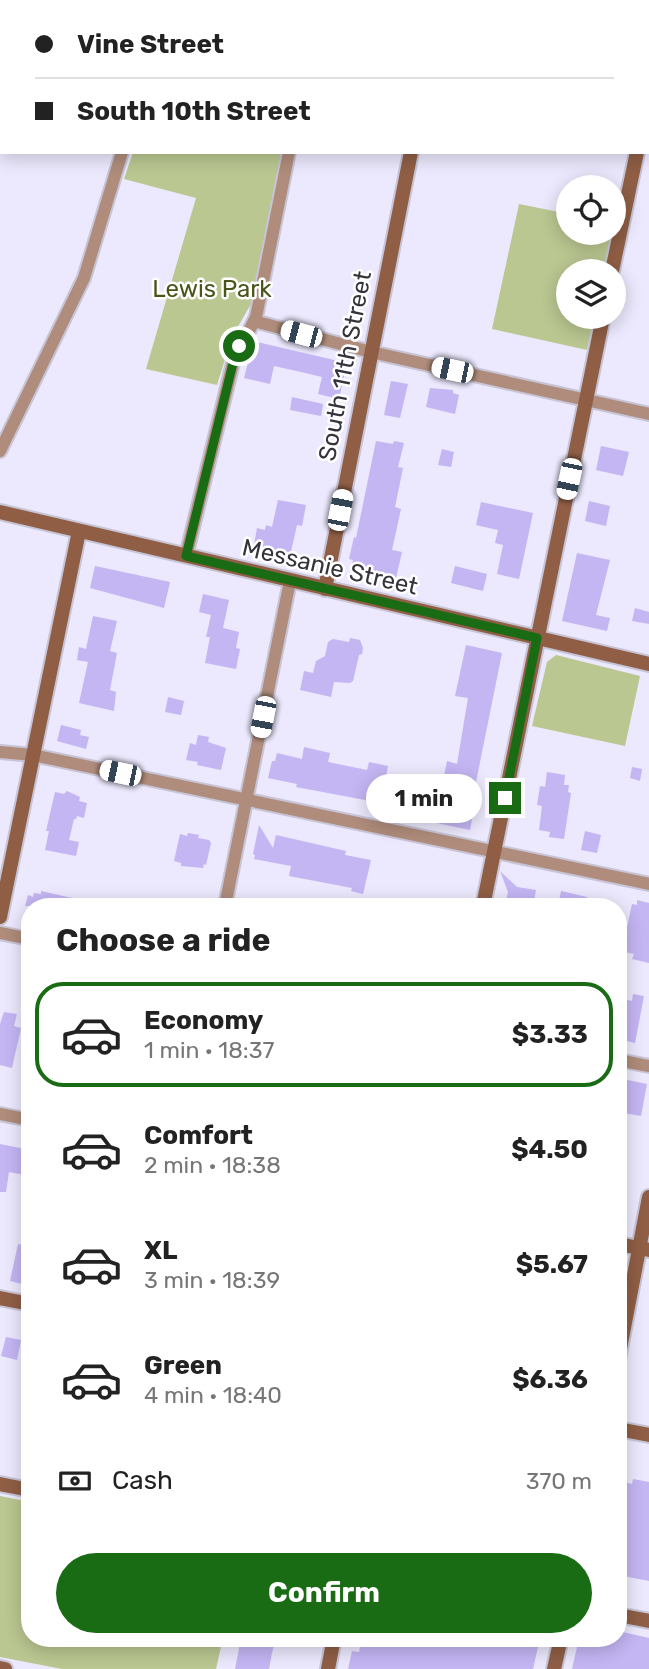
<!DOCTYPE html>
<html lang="en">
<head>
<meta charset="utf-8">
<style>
  :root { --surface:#fff; --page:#f6f6f6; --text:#222; --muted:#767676; --line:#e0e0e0; --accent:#196c13 }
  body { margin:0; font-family:Rubik,sans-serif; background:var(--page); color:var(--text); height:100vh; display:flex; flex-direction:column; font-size:26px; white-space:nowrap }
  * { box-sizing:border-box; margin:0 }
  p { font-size:23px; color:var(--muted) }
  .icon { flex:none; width:38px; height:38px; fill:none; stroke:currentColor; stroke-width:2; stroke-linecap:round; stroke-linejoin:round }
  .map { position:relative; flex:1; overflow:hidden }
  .drawer { position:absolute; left:21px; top:898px; width:606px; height:749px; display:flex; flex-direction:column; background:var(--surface); border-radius:28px; box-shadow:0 4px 18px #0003 }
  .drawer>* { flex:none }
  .hud { position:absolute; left:0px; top:0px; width:649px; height:154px; box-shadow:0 4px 18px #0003; display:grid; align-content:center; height:154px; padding:0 35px; background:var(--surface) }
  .controls { position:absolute; left:556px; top:175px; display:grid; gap:14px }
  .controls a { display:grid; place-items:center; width:70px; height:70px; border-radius:50%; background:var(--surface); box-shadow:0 4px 18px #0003; font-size:35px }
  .end { position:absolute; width:32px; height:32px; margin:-16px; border:9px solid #196c13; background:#fff; box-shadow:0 0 0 4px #fff }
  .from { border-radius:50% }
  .bubble { position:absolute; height:49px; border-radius:24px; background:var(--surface); box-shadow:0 4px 18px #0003; font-size:23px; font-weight:700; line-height:49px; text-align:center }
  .car { position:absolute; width:21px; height:42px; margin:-21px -10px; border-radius:9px; box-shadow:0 0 5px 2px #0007; background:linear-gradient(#fff 24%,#345 0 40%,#fff 0 76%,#345 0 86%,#fff 0) }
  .hud b { display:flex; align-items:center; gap:24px; height:66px; font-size:26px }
  .hud b+b { border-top:2px solid var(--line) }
  .hud i { width:18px; height:18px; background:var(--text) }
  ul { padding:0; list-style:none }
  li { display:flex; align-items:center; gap:21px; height:105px; margin:0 14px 10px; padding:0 21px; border:4px solid transparent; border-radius:28px }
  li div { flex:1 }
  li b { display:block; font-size:26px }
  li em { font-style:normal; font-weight:700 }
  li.current { border-color:var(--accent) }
  li>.icon { width:63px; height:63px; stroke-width:1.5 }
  h2 { padding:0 35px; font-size:32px; line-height:84px }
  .pay { display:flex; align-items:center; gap:18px; height:77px; padding:0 35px; font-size:26px }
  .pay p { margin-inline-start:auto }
  .button { display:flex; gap:14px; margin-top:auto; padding:14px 35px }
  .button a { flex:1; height:80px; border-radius:42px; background:var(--accent); color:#fff; font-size:28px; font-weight:700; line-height:80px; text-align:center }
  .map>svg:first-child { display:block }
</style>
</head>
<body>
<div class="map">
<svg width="649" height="1669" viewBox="0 0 649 1669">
  <rect width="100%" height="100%" fill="#ece8fd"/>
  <!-- green -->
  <path fill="#bac791" d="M133 152H282L251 304 232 337 217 385 146 369 196 198 124 179Z
    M519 204 569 214V233H612L604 271H569V317H594L587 350 492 329Z
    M556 655 640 676 625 746 532 726 547 662Z
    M0 1496 30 1502V1638H223L216 1669H62L0 1657Z"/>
  <!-- building -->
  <path fill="#c4b5f3" d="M257 342 347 363 339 399 318 394 322 377 301 372 274 366 270 384 244 378 249 359 253 360Z
    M391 381 408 384 400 418 384 415Z
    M430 388 453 390V393L459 395 455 414 426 407Z
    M292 397 323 404 321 416 290 410Z
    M376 441 393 444 394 441 404 443 398 467 403 468 395 507 401 509 392 550 402 552 396 578 351 569 353 560 349 559 354 537 356 538Z
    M601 446 629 452 623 476 596 470Z
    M442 449 454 452 451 467 438 465Z
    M278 500 306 505 302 526 297 525 290 556 259 550 260 546 254 545 257 528 265 530 266 525 272 527Z
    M589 501 610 506 606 526 585 521Z
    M481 502 533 513 519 579 497 574 503 545 495 543 498 530 476 525Z
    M577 553 610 560 596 615 610 618 607 631 562 621Z
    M95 566 170 582 164 608 90 588Z
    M455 566 487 574 483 591 451 583Z
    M203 594 229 600 223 628 239 632 236 648 240 649 236 669 205 663 210 637H206L211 615 199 612Z
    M635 608 649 612V624L632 621Z
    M93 616 117 621 110 651 117 653 110 690 116 692 114 711 79 703 88 662 77 660 79 647 86 649Z
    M350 638 360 640 363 648 362 654 359 655 353 681 350 683 334 682 331 697 300 690 304 671 313 673 316 661 325 656 328 642 333 639 349 642Z
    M466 645 502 653 474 792 477 793 470 830 403 816 404 810 396 796 409 787 410 780 442 786 447 761 457 764 468 698 455 696Z
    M168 697 184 701 181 715 165 712Z
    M61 725 81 730 80 735 89 737 86 749 57 741Z
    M198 735 209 737 208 742 226 748 221 770 197 765 198 762 186 760 190 743 196 745Z
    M304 747 330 753 328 762 367 770 369 762 388 766 381 803 296 787 297 784 268 778 272 761H275L277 753 302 759Z
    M632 767 642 769 640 781 630 778Z
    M547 772 565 775 564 785H569L568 792 571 793 564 839 549 837 550 832 539 830 542 806 537 805 540 786 545 787Z
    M67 791 80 797 79 801 87 803 84 818 77 816 76 819H74L69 840 79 842 76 856 45 850 49 831H46L55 792 64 794Z
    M259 825 273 848 276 835 346 851 345 855 371 860 363 894 351 891 352 888 289 876 291 866 254 859 255 855 253 854Z
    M585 831 601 835 597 853 581 850Z
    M188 833 199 835 198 838 209 840 211 843 206 865 204 864 203 868 181 866V863L174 861 180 834 187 836Z
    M500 871 517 887 536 890 533 906H505L508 892Z
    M41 891 90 902V906H25L28 895 33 897 34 893 41 894Z
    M561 891 587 897 586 906H558Z
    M637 900 649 903V963L632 959 634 954 619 951 623 936H625L632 904 637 905Z
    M633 994 644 996 635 1043 618 1039V1018H621L625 999 632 1001Z
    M4 1012 17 1014 14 1026 21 1028 12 1068 0 1065V1024Z
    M618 1078 647 1084 641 1116 618 1112Z
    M0 1144 30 1150V1176L9 1172 6 1192H0Z
    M18 1244 30 1246V1282L26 1281V1285L10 1281Z
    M6 1337 21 1340 17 1360 1 1356Z
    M633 1479 649 1482V1581L618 1575 627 1525 618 1523V1480L632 1484Z
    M618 1631 649 1638V1669H572L579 1638H618Z
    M241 1638H275L269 1669H235Z
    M362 1638H540L533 1669H348L352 1651 359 1652Z"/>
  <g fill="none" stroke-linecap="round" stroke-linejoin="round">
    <defs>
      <path id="street" d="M129 0 130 2
        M320 2 321 0
        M648 127H649
        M254 321 371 352 649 414
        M0 451 84 278 122 152
        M186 556 233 363 256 317 289 152
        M0 752 33 755 649 884
        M225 906 290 581
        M0 933 30 939
        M618 1060 649 1066
        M0 1114 30 1120"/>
      <path id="secondary" d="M442 2V0
        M648 105 649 98
        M612 271 637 152
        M0 512 649 664
        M325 589 411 152
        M483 906 603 317
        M0 917 79 531
        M618 1244 649 1250
        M0 1298 30 1304
        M618 1359 649 1197
        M618 1429 649 1435
        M0 1484 30 1490
        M618 1615 649 1621
        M0 1668 5 1669
        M328 1669 334 1638
        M554 1669 561 1638"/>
    </defs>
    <!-- street casing -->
    <use href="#street" stroke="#c7c4d6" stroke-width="16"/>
    <!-- secondary casing -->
    <use href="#secondary" stroke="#c7c4d6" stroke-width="18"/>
    <!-- street -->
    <use href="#street" stroke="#af8c7b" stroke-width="12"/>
    <!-- secondary -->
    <use href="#secondary" stroke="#8f5e45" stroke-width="14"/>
  </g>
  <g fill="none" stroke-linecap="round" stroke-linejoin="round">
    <!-- route -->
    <path stroke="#196c13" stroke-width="9" d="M239 346 233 363 186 556 537 638 505 798"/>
  </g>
  <g text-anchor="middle" stroke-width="5" stroke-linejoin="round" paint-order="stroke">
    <!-- park labels -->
    <g font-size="24" fill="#4a5519" stroke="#fff">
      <text x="212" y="297">Lewis Park</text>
    </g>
    <!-- street labels -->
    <g font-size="24" fill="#35333c" stroke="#fff">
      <text transform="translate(345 366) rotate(-79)" y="8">South 11th Street</text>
      <text transform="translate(330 567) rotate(13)" y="8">Messanie Street</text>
    </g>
  </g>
</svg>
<div class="controls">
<a><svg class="icon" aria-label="locate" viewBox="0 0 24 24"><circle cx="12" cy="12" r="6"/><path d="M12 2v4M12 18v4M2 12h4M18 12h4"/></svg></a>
<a><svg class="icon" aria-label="layers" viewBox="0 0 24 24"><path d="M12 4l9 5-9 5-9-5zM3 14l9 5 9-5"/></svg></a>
</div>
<i class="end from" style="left:239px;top:346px"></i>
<i class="end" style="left:505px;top:798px"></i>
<div class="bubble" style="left:366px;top:774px;width:116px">1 min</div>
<i class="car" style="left:301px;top:334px;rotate:285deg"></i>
<i class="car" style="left:452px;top:370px;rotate:282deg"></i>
<i class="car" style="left:569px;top:479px;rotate:192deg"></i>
<i class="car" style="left:340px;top:510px;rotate:11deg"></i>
<i class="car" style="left:263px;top:717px;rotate:191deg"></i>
<i class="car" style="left:120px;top:773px;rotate:282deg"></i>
<div class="hud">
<b><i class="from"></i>Vine Street</b>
<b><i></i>South 10th Street</b>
</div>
<section class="drawer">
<h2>Choose a ride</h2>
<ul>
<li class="current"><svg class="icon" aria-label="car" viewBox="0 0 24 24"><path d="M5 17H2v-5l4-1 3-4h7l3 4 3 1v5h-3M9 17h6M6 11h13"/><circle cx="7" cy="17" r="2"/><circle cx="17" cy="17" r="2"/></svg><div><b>Economy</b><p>1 min · 18:37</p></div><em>$3.33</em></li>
<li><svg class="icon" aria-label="car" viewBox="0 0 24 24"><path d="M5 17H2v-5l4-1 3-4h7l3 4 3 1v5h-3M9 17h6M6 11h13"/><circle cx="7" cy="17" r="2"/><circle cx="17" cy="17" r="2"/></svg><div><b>Comfort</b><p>2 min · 18:38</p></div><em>$4.50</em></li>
<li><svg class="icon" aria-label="car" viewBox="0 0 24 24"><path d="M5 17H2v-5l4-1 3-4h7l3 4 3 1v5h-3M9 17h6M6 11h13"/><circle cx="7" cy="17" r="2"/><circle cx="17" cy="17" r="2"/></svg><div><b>XL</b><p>3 min · 18:39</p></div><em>$5.67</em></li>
<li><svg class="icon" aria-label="car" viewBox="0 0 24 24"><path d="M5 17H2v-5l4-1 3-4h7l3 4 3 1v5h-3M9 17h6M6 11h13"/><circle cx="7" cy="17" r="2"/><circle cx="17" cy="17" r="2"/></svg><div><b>Green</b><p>4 min · 18:40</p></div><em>$6.36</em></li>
</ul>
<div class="pay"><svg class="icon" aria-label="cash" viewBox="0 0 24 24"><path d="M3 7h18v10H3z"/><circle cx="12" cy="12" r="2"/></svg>Cash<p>370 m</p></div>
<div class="button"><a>Confirm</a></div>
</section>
</div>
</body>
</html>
